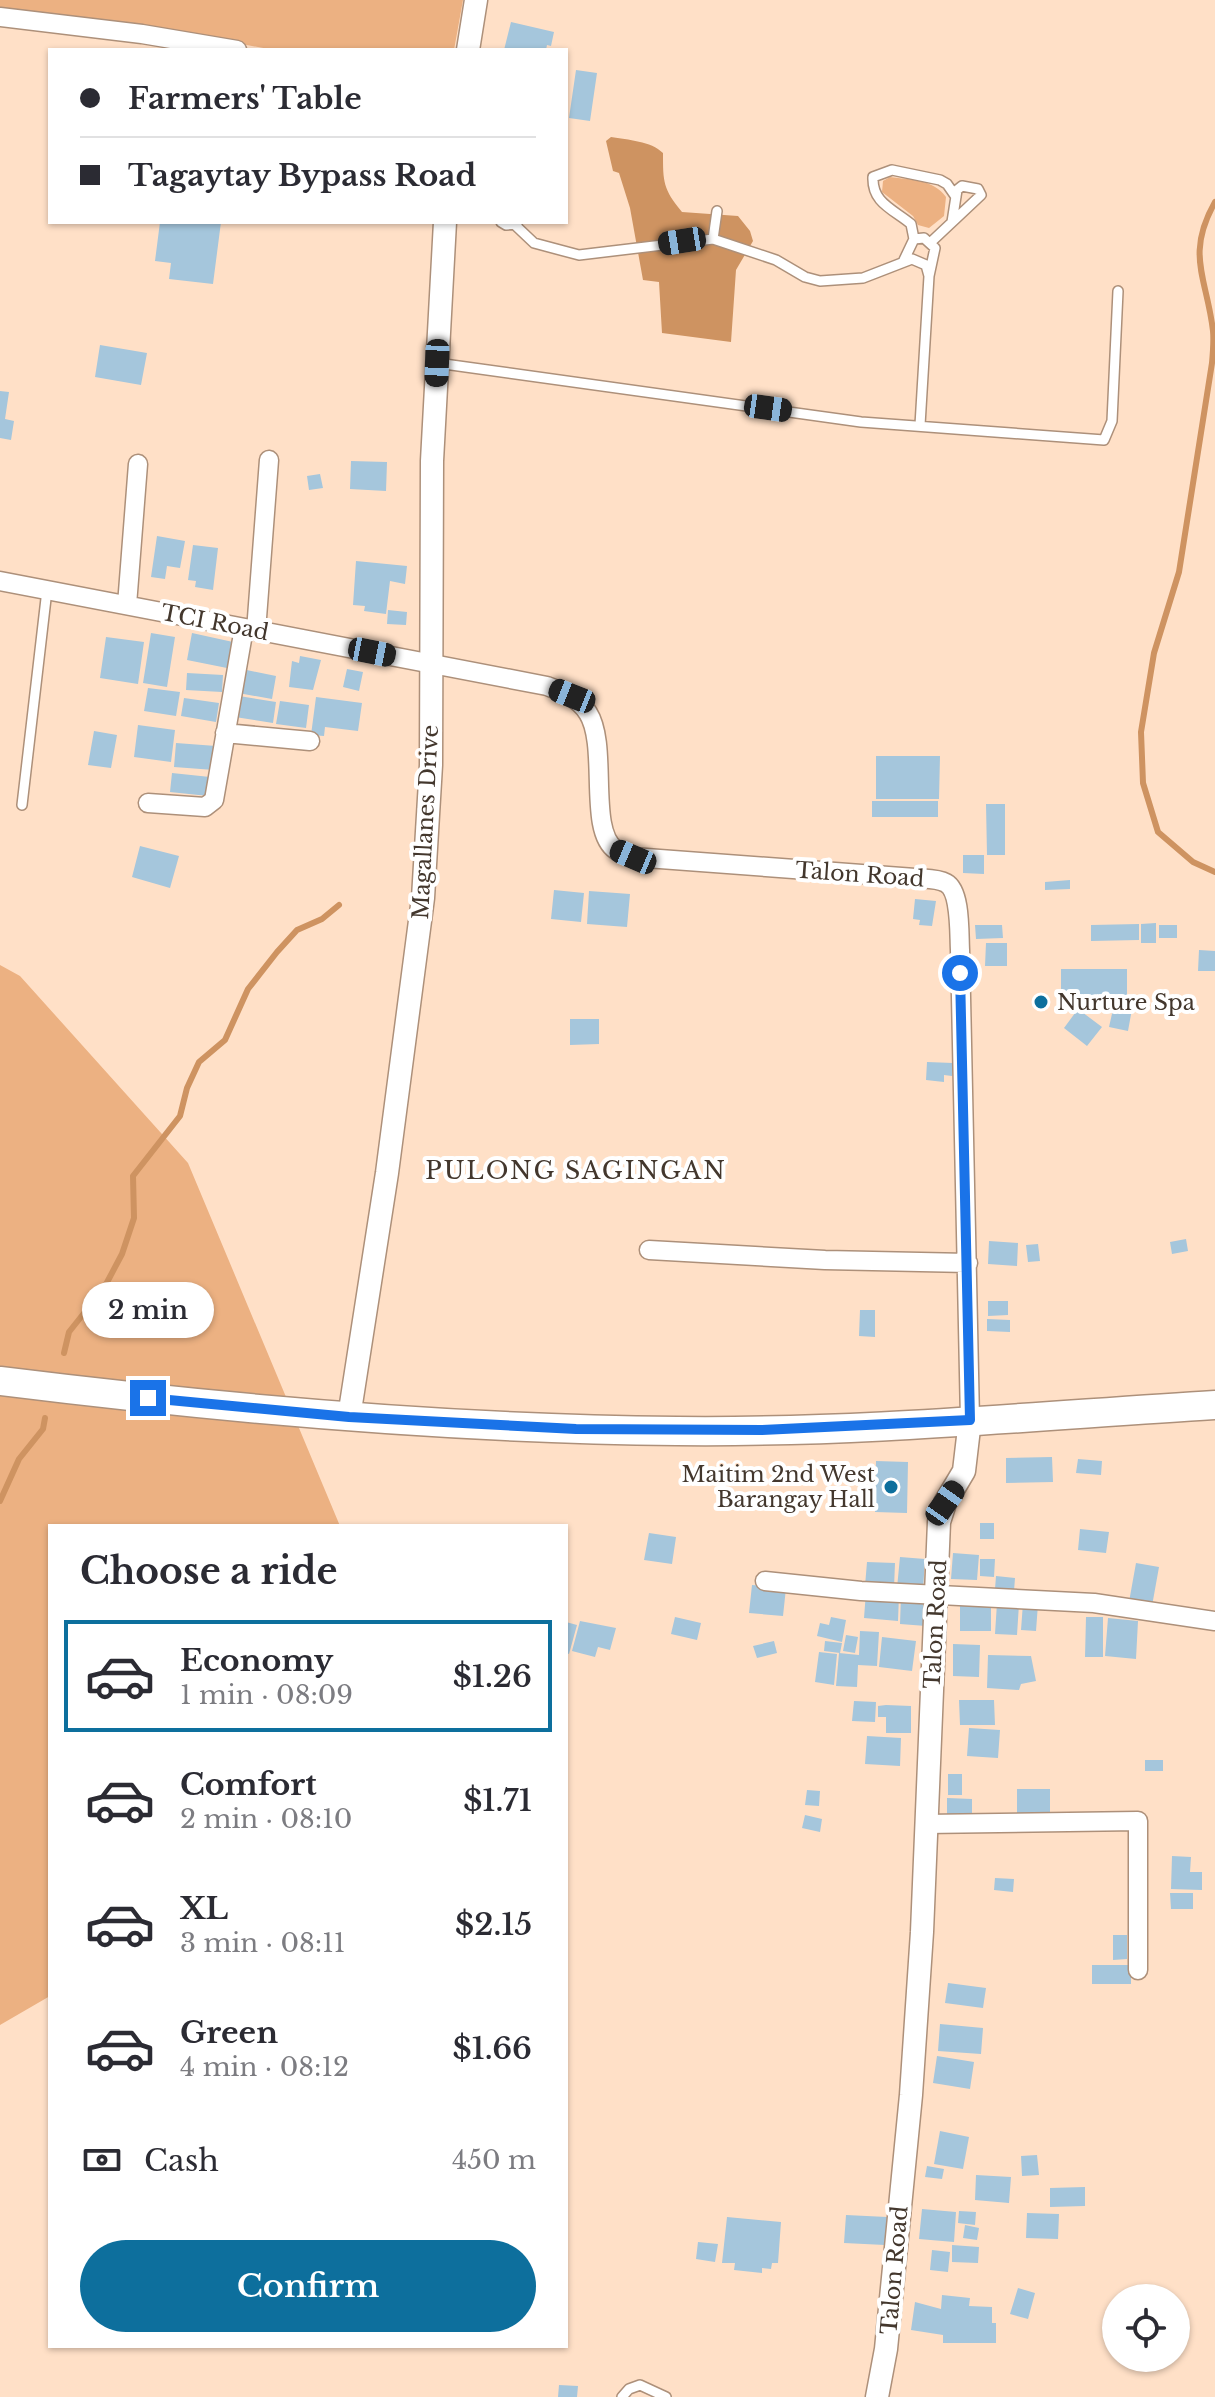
<!DOCTYPE html>
<html lang="en">
<head>
<meta charset="utf-8">
<style>
  :root { --surface:#fff; --page:#f7f7f7; --text:#2b2b33; --muted:#7c7c81; --line:#e1e1e2; --accent:#0d6f9d }
  body { margin:0; font-family:"Libre Baskerville",serif; background:var(--page); color:var(--text); height:100vh; display:flex; flex-direction:column; font-size:30px; white-space:nowrap }
  * { box-sizing:border-box; margin:0 }
  p { font-size:26px; color:var(--muted) }
  .icon { flex:none; width:44px; height:44px; fill:none; stroke:currentColor; stroke-width:2; stroke-linecap:round; stroke-linejoin:round }
  .map { position:relative; flex:1; overflow:hidden }
  .drawer { position:absolute; left:48px; top:1524px; width:520px; height:824px; display:flex; flex-direction:column; background:var(--surface); border-radius:0px; box-shadow:0 2px 6px #0004 }
  .drawer>* { flex:none }
  .banner { position:absolute; left:48px; top:48px; width:520px; height:176px; border-radius:0px; box-shadow:0 2px 6px #0004; display:grid; align-content:center; height:176px; padding:0 32px; background:var(--surface) }
  .controls { position:absolute; left:1102px; top:2284px; display:grid; gap:16px }
  .controls a { display:grid; place-items:center; width:88px; height:88px; border-radius:50%; background:var(--surface); box-shadow:0 2px 6px #0004; font-size:40px }
  .end { position:absolute; width:36px; height:36px; margin:-18px; border:10px solid #1a73e8; background:#fff; box-shadow:0 0 0 4px #fff }
  .from { border-radius:50% }
  .bubble { position:absolute; height:56px; border-radius:28px; background:var(--surface); box-shadow:0 2px 6px #0004; font-size:26px; font-weight:600; line-height:56px; text-align:center }
  .car { position:absolute; width:24px; height:48px; margin:-24px -12px; border-radius:10px; box-shadow:0 0 6px 2px #0007; background:linear-gradient(#222 24%,#8ab4d8 0 40%,#222 0 76%,#8ab4d8 0 86%,#222 0) }
  .banner b { display:flex; align-items:center; gap:28px; height:76px; font-size:30px }
  .banner b+b { border-top:2px solid var(--line) }
  .banner i { width:20px; height:20px; background:var(--text) }
  ul { padding:0; list-style:none }
  li { display:flex; align-items:center; gap:24px; height:112px; margin:0 16px 12px; padding:0 16px; border:4px solid transparent; border-radius:0px }
  li div { flex:1 }
  li b { display:block; font-size:30px }
  li em { font-style:normal; font-weight:600 }
  li.on { border-color:var(--accent) }
  li>.icon { width:72px; height:72px; stroke-width:1.5 }
  h2 { padding:0 32px; font-size:36px; line-height:96px }
  .pay { display:flex; align-items:center; gap:20px; height:88px; padding:0 32px; font-size:30px }
  .pay p { margin-inline-start:auto }
  .button { display:flex; gap:16px; margin-top:auto; padding:16px 32px }
  .button a { flex:1; height:92px; border-radius:48px; background:var(--accent); color:#fff; font-size:32px; font-weight:600; line-height:92px; text-align:center }
  .map>svg:first-child { display:block }
</style>
</head>
<body>
<div class="map">
<svg width="1215" height="2397" viewBox="0 0 1215 2397">
  <rect width="100%" height="100%" fill="#ffe0c7"/>
  <!-- green -->
  <path fill="#ecb182" d="M0 0H463L454 50H274L135 24 0 11Z
    M890 177C911 180 933 179 946 197L944 216 929 228 918 225 913 216 882 192 883 181Z
    M0 965 20 976 188 1163 340 1526H50V1996L0 2025Z"/>
  <!-- water -->
  <path fill="#ce9361" d="M611 137C628 140 651 141 663 153 663 182 663 189 682 212L738 216 750 231 753 241 736 270 731 342 662 333 659 282 643 280 630 208 619 173 613 171 606 141Z"/>
  <g fill="none" stroke-linecap="round" stroke-linejoin="round">
    <!-- stream -->
    <path stroke="#ce9361" stroke-width="6" d="M1215 202C1185 255 1207 278 1213 331 1214 341 1213 352 1212 363L1179 572 1154 653 1141 732 1143 783 1158 832 1193 862 1215 872
      M64 1353 69 1332 104 1288 122 1254 134 1218 133 1176 180 1116 187 1088 199 1062 225 1040 248 989 277 952 297 930 322 919 339 905
      M0 1501 19 1459 43 1429 45 1418"/>
  </g>
  <!-- building -->
  <path fill="#a5c6dc" d="M511 22 554 32 551 46 547 45 546 50H504Z
    M576 70 597 73 590 121 569 118Z
    M160 222H221L213 284 169 279 171 263 155 261Z
    M100 345 147 353 141 385 95 377Z
    M0 391 9 392 5 419 14 421 11 440 0 438Z
    M351 461 387 462 386 491 350 489Z
    M320 474 323 488 309 490 307 476Z
    M157 536 185 541 180 568 167 566 165 579 151 577Z
    M193 545 218 548 213 590 195 587 196 581 188 580Z
    M356 561 407 566 405 584 390 581 386 614 364 611 365 606 353 605Z
    M388 610 407 612 406 625 387 624Z
    M151 633 175 637 167 687 143 683Z
    M192 633 233 642 227 668 187 660Z
    M106 637 144 642 138 684 100 678Z
    M300 656 321 660 313 690 289 687 292 661 299 663Z
    M242 669 276 676 272 699 238 693Z
    M347 669 363 672 359 691 343 687Z
    M187 673 223 675 222 692 186 690Z
    M148 688 180 692 176 716 144 711Z
    M239 696 276 702 273 723 235 717Z
    M316 697 362 703 358 731 325 727 324 736 311 735Z
    M184 698 219 703 216 722 181 716Z
    M280 701 309 705 306 728 276 724Z
    M138 725 175 730 171 762 134 757Z
    M94 731 117 735 111 768 88 765Z
    M176 743 216 746 214 770 174 767Z
    M876 756H940L939 799H876Z
    M172 773 210 777 208 796 170 792Z
    M872 801H938V817H872Z
    M986 804H1005V855H987Z
    M140 846 179 856 170 888 132 877Z
    M963 855H984V874L963 873Z
    M1070 880V889L1045 890V882Z
    M554 890 584 893 581 922 551 919Z
    M589 891 630 894 627 927 587 924Z
    M915 899 936 901 932 926 919 925 920 920 913 919Z
    M1156 923V943H1141V924Z
    M1139 924V940L1091 941V925Z
    M975 925H1002L1003 938 976 939Z
    M1159 925H1177V938H1159Z
    M986 943H1007V966H985Z
    M1199 950 1215 951V971H1198Z
    M1061 969H1127V998L1061 997Z
    M1114 1005 1132 1009 1128 1031 1109 1027Z
    M1078 1009 1102 1027 1087 1046 1064 1028Z
    M570 1019H599V1044L570 1045Z
    M927 1062 953 1063 952 1076 944 1075V1082L926 1080Z
    M1186 1239 1188 1251 1172 1254 1170 1242Z
    M989 1241 1018 1243 1017 1266 988 1264Z
    M1038 1244 1040 1261 1028 1262 1026 1245Z
    M988 1301H1008V1315L988 1316Z
    M860 1310H875V1337L859 1336Z
    M987 1319 1010 1320V1332L987 1331Z
    M1052 1457 1053 1482 1006 1483V1458Z
    M1078 1459 1102 1461 1101 1475 1076 1473Z
    M876 1461 908 1462 907 1513 875 1512Z
    M980 1523H994V1539H980Z
    M1080 1529 1109 1532 1106 1553 1078 1550Z
    M649 1533 676 1537 672 1564 644 1560Z
    M953 1553 979 1555 977 1580 951 1579Z
    M900 1557 925 1559 923 1590 897 1588Z
    M980 1559H995L994 1577 980 1576Z
    M867 1562 895 1563 894 1588 865 1586Z
    M1136 1563 1159 1567 1152 1606 1129 1602Z
    M996 1576 1015 1578 1014 1591 995 1589Z
    M752 1585 786 1588 783 1616 749 1613Z
    M866 1592 899 1595 898 1621 864 1618Z
    M901 1595 928 1597 926 1626 900 1624Z
    M960 1603H991V1631H960Z
    M997 1603 1019 1604 1017 1635 995 1634Z
    M1023 1603 1038 1604 1036 1631 1021 1630Z
    M675 1617 701 1623 697 1640 671 1634Z
    M831 1617 846 1620 842 1642 817 1636 820 1623 829 1625Z
    M1086 1617H1103V1657H1085Z
    M1108 1618 1138 1621 1136 1659 1105 1656Z
    M580 1621 616 1628 610 1650 598 1647 595 1657 572 1651Z
    M566 1622 577 1625 569 1654 566 1653Z
    M860 1631 879 1632 877 1666 858 1665 857 1687 836 1686 839 1653 859 1655Z
    M846 1635 858 1637 855 1653 843 1651Z
    M882 1637 916 1641 912 1671 879 1667Z
    M774 1641 777 1653 757 1658 753 1646Z
    M825 1641 842 1643 840 1653 824 1651Z
    M953 1644 980 1645 979 1677 953 1676Z
    M819 1652 837 1654 834 1685 815 1682Z
    M988 1655 1031 1656 1036 1681 1021 1684 1019 1690 987 1688Z
    M959 1700H994L995 1725H960Z
    M854 1701 876 1702 875 1722 852 1721Z
    M886 1705 911 1706V1733H886V1717H878V1706Z
    M969 1728 1000 1730 998 1758 967 1756Z
    M867 1736 901 1738 900 1766 865 1764Z
    M1145 1760H1163V1771H1145Z
    M948 1774H962V1795H948Z
    M1017 1789H1050V1814L1017 1815Z
    M807 1790 820 1791 819 1806 805 1805Z
    M947 1798 972 1799V1816H947Z
    M805 1815 822 1819 820 1832 802 1828Z
    M1172 1856 1191 1857 1190 1872H1202V1890L1171 1889Z
    M995 1878 1014 1879 1013 1892 994 1890Z
    M1170 1893H1193V1909H1171Z
    M1113 1935H1127V1959L1113 1960Z
    M1092 1965H1131V1984H1092Z
    M948 1983 986 1988 983 2008 945 2003Z
    M940 2024 983 2028 981 2054 938 2051Z
    M937 2056 974 2062 970 2089 933 2083Z
    M940 2131 969 2137 963 2169 934 2164Z
    M1037 2155 1039 2175 1022 2176 1021 2156Z
    M927 2166 944 2169 942 2179 925 2177Z
    M976 2175 1011 2177 1009 2203 975 2200Z
    M1085 2187V2206L1050 2207V2188Z
    M922 2209 956 2212 954 2242 919 2239Z
    M959 2211 976 2212 975 2225 958 2223Z
    M1027 2213 1059 2214 1058 2239 1026 2238Z
    M846 2215 887 2217 885 2245 844 2243Z
    M727 2217 781 2222 778 2263H772L771 2269 762 2268V2273L734 2270 735 2263H722Z
    M965 2225 979 2228 977 2240 963 2238Z
    M698 2242 718 2244 715 2262 696 2259Z
    M952 2245 979 2247 978 2263 952 2262Z
    M932 2250 950 2252 948 2272 930 2270Z
    M1018 2288 1035 2293 1028 2319 1010 2314Z
    M942 2295 970 2298 969 2306 992 2307V2323H996V2343H943V2335L911 2330 915 2302 941 2309Z
    M559 2385 578 2386 577 2397H558Z"/>
  <g fill="none" stroke-linecap="round" stroke-linejoin="round">
    <defs>
      <path id="service" d="M501 222 506 225 517 224
        M515 225 534 243 579 255 713 239 776 260 805 277 820 281 863 278 912 259 926 265 929 276
        M713 239 717 211
        M914 239 911 224C893 209 872 203 873 177L892 170 940 180 947 184 956 197
        M931 242 981 195 978 189 962 186 957 190 952 222
        M904 260 914 239 924 238 935 248 929 276 920 425
        M437 363 861 422 1104 440 1112 421 1118 291
        M22 805 47 590
        M622 2397 629 2389 640 2385 666 2397"/>
      <path id="minor" d="M0 17 142 34 237 50
        M0 581 547 686C563 692 579 698 588 713 609 746 587 831 616 850 621 853 628 855 633 857L915 878C925 879 937 878 946 883 961 891 959 933 960 950L970 1420
        M127 605 138 464
        M256 631 269 460
        M225 733 310 741
        M148 803 205 807 214 800 244 628
        M649 1250 825 1260 968 1263
        M765 1581 861 1591 1094 1603 1215 1621
        M925 1824 1138 1821V1970"/>
      <path id="tertiary" d="M468 50 476 0
        M349 1417 387 1173 423 898 431 765 432 461 445 222
        M877 2397 886 2349 911 2095 922 1932 939 1522 945 1503 964 1471 970 1420"/>
      <path id="primary" d="M0 1381C225 1409 451 1429 677 1431 856 1433 1036 1416 1215 1405"/>
    </defs>
    <!-- service casing -->
    <use href="#service" stroke="#ad907a" stroke-width="12"/>
    <!-- minor casing -->
    <use href="#minor" stroke="#ad907a" stroke-width="21"/>
    <!-- tertiary casing -->
    <use href="#tertiary" stroke="#ad907a" stroke-width="25"/>
    <!-- primary casing -->
    <use href="#primary" stroke="#ad907a" stroke-width="31"/>
    <!-- service -->
    <use href="#service" stroke="#fff" stroke-width="9"/>
    <!-- minor -->
    <use href="#minor" stroke="#fff" stroke-width="18"/>
    <!-- tertiary -->
    <use href="#tertiary" stroke="#fff" stroke-width="22"/>
    <!-- primary -->
    <use href="#primary" stroke="#fff" stroke-width="28"/>
  </g>
  <g fill="none" stroke-linecap="round" stroke-linejoin="round">
    <!-- route -->
    <path stroke="#1a73e8" stroke-width="10" d="M148 1398 349 1417 576 1429 762 1430 970 1420 960 973"/>
  </g>
  <!-- markers -->
  <g fill="#0d6f9d" stroke="#fff" stroke-width="3">
    <circle cx="1041" cy="1002" r="8"/>
    <circle cx="891" cy="1487" r="8"/>
  </g>
  <g text-anchor="middle" stroke-width="8" stroke-linejoin="round" paint-order="stroke">
    <!-- street labels -->
    <g font-size="22" fill="#43372d" stroke="#fff">
      <text transform="translate(215 622) rotate(11)" y="8">TCI Road</text>
      <text transform="translate(425 822) rotate(-87)" y="8">Magallanes Drive</text>
      <text transform="translate(860 874) rotate(4)" y="8">Talon Road</text>
      <text transform="translate(935 1624) rotate(-87)" y="8">Talon Road</text>
      <text transform="translate(894 2270) rotate(-85)" y="8">Talon Road</text>
    </g>
    <!-- poi labels -->
    <g font-size="22" fill="#43372d" stroke="#fff" text-anchor="start">
      <text x="1057" y="1010">Nurture Spa</text>
      <text x="875" y="1482" text-anchor="end">Maitim 2nd West<tspan x="875" dy="25">Barangay Hall</tspan></text>
    </g>
    <!-- neighbourhood labels -->
    <g font-size="24" letter-spacing="2" fill="#43372d" stroke="#fff">
      <text x="576" y="1179">PULONG SAGINGAN</text>
    </g>
  </g>
</svg>
<div class="controls">
<a><svg class="icon" aria-label="locate" viewBox="0 0 24 24"><circle cx="12" cy="12" r="6"/><path d="M12 2v4M12 18v4M2 12h4M18 12h4"/></svg></a>
</div>
<i class="end from" style="left:960px;top:973px"></i>
<i class="end" style="left:148px;top:1398px"></i>
<div class="bubble" style="left:82px;top:1282px;width:132px">2 min</div>
<i class="car" style="left:682px;top:241px;rotate:261deg"></i>
<i class="car" style="left:437px;top:363px;rotate:182deg"></i>
<i class="car" style="left:768px;top:408px;rotate:98deg"></i>
<i class="car" style="left:372px;top:652px;rotate:101deg"></i>
<i class="car" style="left:572px;top:696px;rotate:292deg"></i>
<i class="car" style="left:633px;top:857px;rotate:293deg"></i>
<i class="car" style="left:945px;top:1503px;rotate:35deg"></i>
<div class="banner">
<b><i class="from"></i>Farmers' Table</b>
<b><i></i>Tagaytay Bypass Road</b>
</div>
<section class="drawer">
<h2>Choose a ride</h2>
<ul>
<li class="on"><svg class="icon" aria-label="car" viewBox="0 0 24 24"><path d="M5 17H2v-5l4-1 3-4h7l3 4 3 1v5h-3M9 17h6M6 11h13"/><circle cx="7" cy="17" r="2"/><circle cx="17" cy="17" r="2"/></svg><div><b>Economy</b><p>1 min · 08:09</p></div><em>$1.26</em></li>
<li><svg class="icon" aria-label="car" viewBox="0 0 24 24"><path d="M5 17H2v-5l4-1 3-4h7l3 4 3 1v5h-3M9 17h6M6 11h13"/><circle cx="7" cy="17" r="2"/><circle cx="17" cy="17" r="2"/></svg><div><b>Comfort</b><p>2 min · 08:10</p></div><em>$1.71</em></li>
<li><svg class="icon" aria-label="car" viewBox="0 0 24 24"><path d="M5 17H2v-5l4-1 3-4h7l3 4 3 1v5h-3M9 17h6M6 11h13"/><circle cx="7" cy="17" r="2"/><circle cx="17" cy="17" r="2"/></svg><div><b>XL</b><p>3 min · 08:11</p></div><em>$2.15</em></li>
<li><svg class="icon" aria-label="car" viewBox="0 0 24 24"><path d="M5 17H2v-5l4-1 3-4h7l3 4 3 1v5h-3M9 17h6M6 11h13"/><circle cx="7" cy="17" r="2"/><circle cx="17" cy="17" r="2"/></svg><div><b>Green</b><p>4 min · 08:12</p></div><em>$1.66</em></li>
</ul>
<div class="pay"><svg class="icon" aria-label="cash" viewBox="0 0 24 24"><path d="M3 7h18v10H3z"/><circle cx="12" cy="12" r="2"/></svg>Cash<p>450 m</p></div>
<div class="button"><a>Confirm</a></div>
</section>
</div>
</body>
</html>
